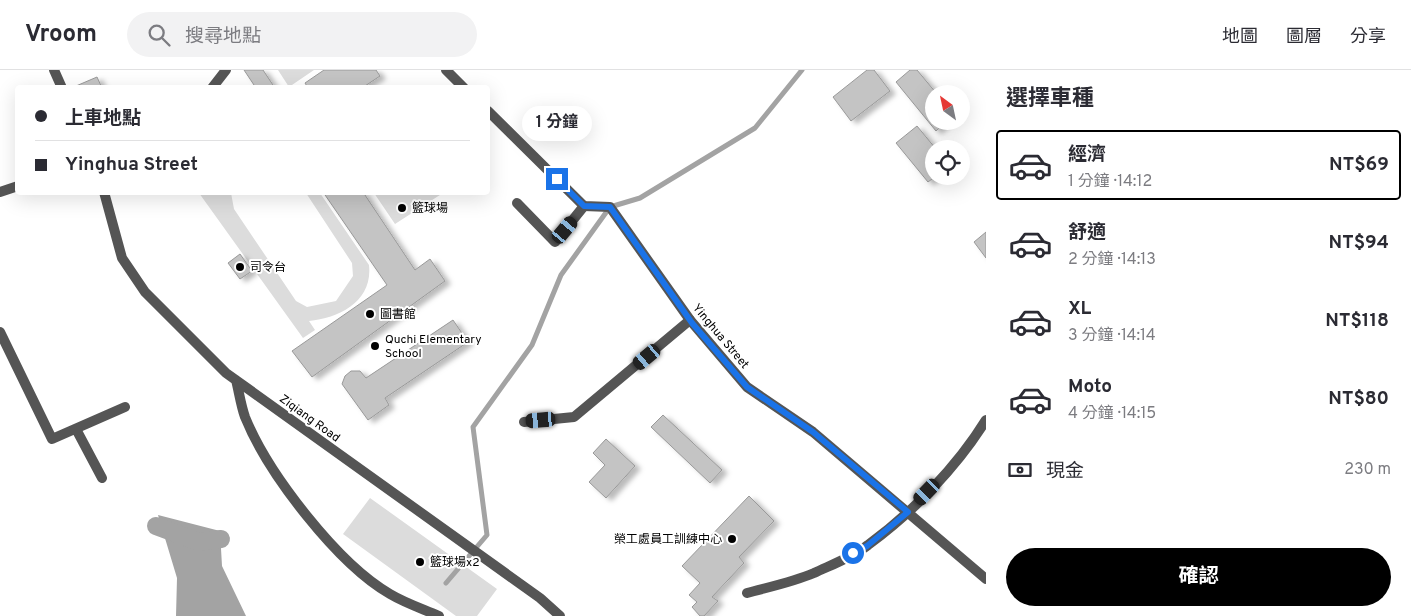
<!DOCTYPE html>
<html lang="zh-TW">
<head>
<meta charset="utf-8">
<style>
  :root { --surface:#fff; --page:#f2f2f3; --text:#2b2b33; --muted:#7c7c81; --line:#e1e1e2; --accent:#000 }
  body { margin:0; font-family:Overpass,"Noto Sans TC",sans-serif; background:var(--page); color:var(--text); height:100vh; display:flex; flex-direction:column; font-size:19px; white-space:nowrap }
  * { box-sizing:border-box; margin:0 }
  p { font-size:16px; color:var(--muted) }
  .icon { flex:none; width:28px; height:28px; fill:none; stroke:currentColor; stroke-width:2; stroke-linecap:round; stroke-linejoin:round }
  .map { position:relative; flex:1; overflow:hidden }
  .drawer { display:flex; flex-direction:column; background:var(--surface); width:425px }
  .drawer>* { flex:none }
  .hud { position:absolute; left:15px; top:15px; width:475px; height:110px; border-radius:5px; box-shadow:0 5px 20px #0002; display:grid; align-content:center; height:110px; padding:0 20px; background:var(--surface) }
  .needle { width:32px; rotate:327deg }
  .fabs { position:absolute; left:925px; top:15px; display:grid; gap:10px }
  .fabs a { display:grid; place-items:center; width:45px; height:45px; border-radius:50%; background:var(--surface); box-shadow:0 5px 20px #0002; font-size:25px }
  .end { position:absolute; width:22px; height:22px; margin:-11px; border:6px solid #1a73e8; background:#fff; box-shadow:0 0 0 2px #fff }
  .from { border-radius:50% }
  .bubble { position:absolute; height:35px; border-radius:18px; background:var(--surface); box-shadow:0 5px 20px #0002; font-size:16px; font-weight:700; line-height:35px; text-align:center }
  .car { position:absolute; width:15px; height:30px; margin:-15px -8px; border-radius:6px; box-shadow:0 0 4px 1px #0007; background:linear-gradient(#222 24%,#8ab4d8 0 40%,#222 0 76%,#8ab4d8 0 86%,#222 0) }
  .hud b { display:flex; align-items:center; gap:18px; height:48px; font-size:19px }
  .hud b+b { border-top:1px solid var(--line) }
  .hud i { width:12px; height:12px; background:var(--text) }
  ul { padding:0; list-style:none }
  li { display:flex; align-items:center; gap:15px; height:70px; margin:0 10px 8px; padding:0 10px; border:2px solid transparent; border-radius:5px }
  li div { flex:1 }
  li b { display:block; font-size:19px }
  li em { font-style:normal; font-weight:700 }
  li.selected { border-color:var(--accent) }
  li>.icon { width:45px; height:45px; stroke-width:1.5 }
  h2 { padding:0 20px; font-size:22px; line-height:60px }
  .pay { display:flex; align-items:center; gap:12px; height:55px; padding:0 20px; font-size:19px }
  .pay p { margin-inline-start:auto }
  .button { display:flex; gap:10px; margin-top:auto; padding:10px 20px }
  .button a { flex:1; height:58px; border-radius:30px; background:var(--accent); color:#fff; font-size:20px; font-weight:700; line-height:58px; text-align:center }
  header { display:flex; align-items:center; gap:30px; box-sizing:border-box; height:70px; padding:0 25px; background:var(--surface); border-bottom:1px solid var(--line) }
  header strong { font-size:24px }
  nav { display:flex; gap:28px; margin-inline-start:auto; font-size:18px }
  .search { width:350px; height:45px; background:var(--page); display:flex; align-items:center; gap:12px; box-sizing:border-box; padding:0 18px; border-radius:28px; color:var(--muted); font-size:19px }
  main { display:flex; flex:1; min-height:0 }
  .map>svg:first-child { display:block }
</style>
</head>
<body>
<header>
<strong>Vroom</strong>
<div class="search"><svg class="icon" aria-label="search" viewBox="0 0 24 24"><circle cx="10" cy="10" r="6"/><path d="M15 15l6 6"/></svg>搜尋地點</div>
<nav><a>地圖</a><a>圖層</a><a>分享</a></nav>
</header>
<main>
<div class="map">
<svg width="986" height="546" viewBox="0 0 986 546">
  <defs>
    <filter id="shadow"><feDropShadow dx="5.5" dy="3" stdDeviation="2.5" flood-color="#0004"/></filter>
  </defs>
  <rect width="100%" height="100%" fill="#fff"/>
  <!-- green -->
  <path fill="#dcdcdc" d="M278 0H314L289 17Z
    M199 123H231L234 139 296 231 307 237 336 231 353 206 352 193 306 123H320L369 195C373 231 340 248 309 251L315 260 303 268Z
    M374 123H443L395 154Z
    M370 428 497 519 477 546H456L343 464Z"/>
  <!-- water -->
  <path fill="#a3a3a3" d="M158 445 220 461 222 496 246 546H176L177 508Z"/>
  <g fill="none" stroke-linecap="round" stroke-linejoin="round">
    <!-- stream -->
    <path stroke="#a3a3a3" stroke-width="5" d="M446 513 487 465 473 357 532 275 561 205 610 137 640 128 755 58 802 0"/>
    <!-- canal -->
    <path stroke="#a3a3a3" stroke-width="18" d="M156 456 199 472 221 469"/>
  </g>
  <!-- building -->
  <path fill="#c4c4c4" stroke="#999" filter="url(#shadow)" d="M244 0H263L273 15 269 18H256Z
    M324 0H376L380 6 362 18H308L305 13Z
    M867 0H874L890 21 851 51 833 27Z
    M910 0H917L937 24H934V51H947L936 61 896 12Z
    M97 7 102 18H76V16Z
    M917 56 936 79H934V106H936L928 112 896 73Z
    M323 122H363L415 200 430 189 445 211 312 307 292 281 387 215Z
    M986 162V188L974 172Z
    M240 184 252 201 240 209 228 193Z
    M453 250 468 272 385 328 389 335 368 350 342 314 345 306 351 301H360L366 308Z
    M663 345 722 400 710 413 651 357Z
    M606 369 635 396 606 428 589 412 605 395 593 383Z
    M749 426 774 451 739 487 744 493 712 527 718 531 704 546H700L692 537 697 532 689 525 700 513 682 496Z"/>
  <g fill="none" stroke-linecap="round" stroke-linejoin="round">
    <!-- service -->
    <path stroke="#555" stroke-width="10" d="M104 122 122 188 145 222 226 303 540 528 560 546
      M517 133 555 172 584 136
      M0 262 52 369 125 337
      M236 310C239 322 241 336 245 347 268 404 338 494 390 524 405 533 423 539 439 546
      M524 352 574 347 690 250
      M76 359 102 408
      M747 523C769 517 793 512 814 503 831 495 853 487 868 475 913 442 957 397 986 350"/>
    <!-- minor -->
    <path stroke="#555" stroke-width="10" d="M54 0 62 18
      M446 0 464 18
      M212 18 226 0
      M488 41 584 136 610 137 690 250 747 317 813 362 986 509
      M0 122 18 116"/>
  </g>
  <g fill="none" stroke-linecap="round" stroke-linejoin="round">
    <!-- route -->
    <path stroke="#1a73e8" stroke-width="6" d="M557 109 584 136 610 137 692 253 747 317 813 362 908 442 867 476 853 483"/>
  </g>
  <!-- markers -->
  <g fill="#000" stroke="#fff" stroke-width="2">
    <circle cx="402" cy="138" r="5"/>
    <circle cx="240" cy="197" r="5"/>
    <circle cx="370" cy="244" r="5"/>
    <circle cx="375" cy="276" r="5"/>
    <circle cx="732" cy="469" r="5"/>
    <circle cx="420" cy="492" r="5"/>
  </g>
  <g text-anchor="middle" stroke-width="4" stroke-linejoin="round" paint-order="stroke">
    <!-- poi labels -->
    <g font-size="12" fill="#000" stroke="#fff" text-anchor="start">
      <text x="412" y="142">籃球場</text>
      <text x="250" y="201">司令台</text>
      <text x="380" y="248">圖書館</text>
      <text x="385" y="273">Quchi Elementary<tspan x="385" dy="14">School</tspan></text>
      <text x="722" y="473" text-anchor="end">榮工處員工訓練中心</text>
      <text x="430" y="496">籃球場x2</text>
    </g>
    <!-- street labels -->
    <g font-size="12" fill="#000" stroke="#fff">
      <text transform="translate(721 266) rotate(50)" y="4">Yinghua Street</text>
      <text transform="translate(310 348) rotate(36)" y="4">Ziqiang Road</text>
    </g>
  </g>
</svg>
<div class="fabs">
<a><svg class="needle" viewBox="-14 -14 28 28"><path d="M0-13l5 13h-10z" fill="#e53935"/><path d="M0 13l5-13h-10z" fill="#7c7c81"/></svg></a>
<a><svg class="icon" aria-label="locate" viewBox="0 0 24 24"><circle cx="12" cy="12" r="6"/><path d="M12 2v4M12 18v4M2 12h4M18 12h4"/></svg></a>
</div>
<i class="end from" style="left:853px;top:483px"></i>
<i class="end" style="left:557px;top:109px"></i>
<div class="bubble" style="left:522px;top:36px;width:70px">1 分鐘</div>
<i class="car" style="left:565px;top:160px;rotate:40deg"></i>
<i class="car" style="left:647px;top:287px;rotate:230deg"></i>
<i class="car" style="left:541px;top:350px;rotate:265deg"></i>
<i class="car" style="left:927px;top:422px;rotate:224deg"></i>
<div class="hud">
<b><i class="from"></i>上車地點</b>
<b><i></i>Yinghua Street</b>
</div>
</div>
<section class="drawer">
<h2>選擇車種</h2>
<ul>
<li class="selected"><svg class="icon" aria-label="car" viewBox="0 0 24 24"><path d="M5 17H2v-5l4-1 3-4h7l3 4 3 1v5h-3M9 17h6M6 11h13"/><circle cx="7" cy="17" r="2"/><circle cx="17" cy="17" r="2"/></svg><div><b>經濟</b><p>1 分鐘 · 14:12</p></div><em>NT$69</em></li>
<li><svg class="icon" aria-label="car" viewBox="0 0 24 24"><path d="M5 17H2v-5l4-1 3-4h7l3 4 3 1v5h-3M9 17h6M6 11h13"/><circle cx="7" cy="17" r="2"/><circle cx="17" cy="17" r="2"/></svg><div><b>舒適</b><p>2 分鐘 · 14:13</p></div><em>NT$94</em></li>
<li><svg class="icon" aria-label="car" viewBox="0 0 24 24"><path d="M5 17H2v-5l4-1 3-4h7l3 4 3 1v5h-3M9 17h6M6 11h13"/><circle cx="7" cy="17" r="2"/><circle cx="17" cy="17" r="2"/></svg><div><b>XL</b><p>3 分鐘 · 14:14</p></div><em>NT$118</em></li>
<li><svg class="icon" aria-label="car" viewBox="0 0 24 24"><path d="M5 17H2v-5l4-1 3-4h7l3 4 3 1v5h-3M9 17h6M6 11h13"/><circle cx="7" cy="17" r="2"/><circle cx="17" cy="17" r="2"/></svg><div><b>Moto</b><p>4 分鐘 · 14:15</p></div><em>NT$80</em></li>
</ul>
<div class="pay"><svg class="icon" aria-label="cash" viewBox="0 0 24 24"><path d="M3 7h18v10H3z"/><circle cx="12" cy="12" r="2"/></svg>現金<p>230 m</p></div>
<div class="button"><a>確認</a></div>
</section>
</main>
</body>
</html>
